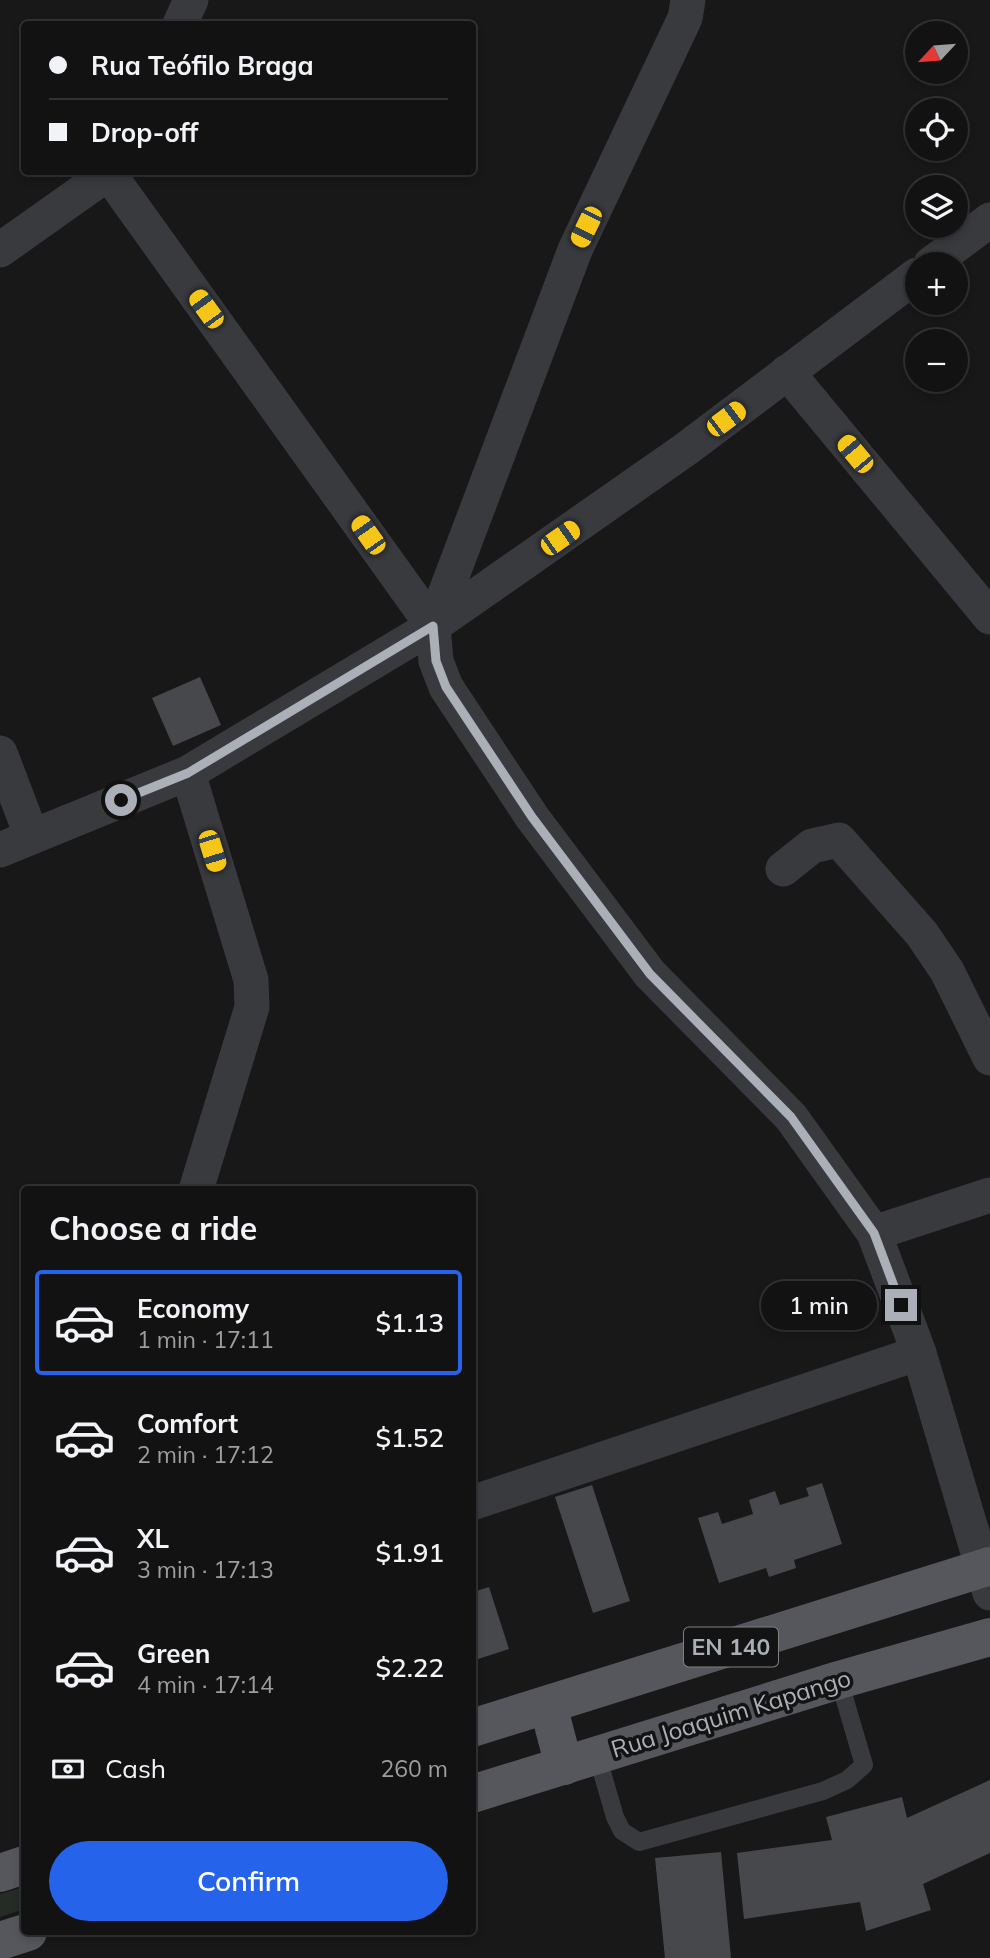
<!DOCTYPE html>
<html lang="en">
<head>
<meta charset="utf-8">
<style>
  :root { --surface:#121213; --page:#1f2021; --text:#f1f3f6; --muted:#9c9ea0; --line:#313233; --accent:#2563eb }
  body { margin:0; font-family:Mulish,sans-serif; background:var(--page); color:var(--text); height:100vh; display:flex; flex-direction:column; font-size:26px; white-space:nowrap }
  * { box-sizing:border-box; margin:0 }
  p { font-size:23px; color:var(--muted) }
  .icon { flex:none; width:38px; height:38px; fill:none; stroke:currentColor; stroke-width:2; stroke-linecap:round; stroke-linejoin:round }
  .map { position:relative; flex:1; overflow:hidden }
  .details { position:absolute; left:21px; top:1186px; width:455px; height:749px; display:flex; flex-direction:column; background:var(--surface); border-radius:7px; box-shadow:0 4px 10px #0003,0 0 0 2px var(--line) }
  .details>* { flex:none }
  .guide { position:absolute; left:21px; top:21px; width:455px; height:154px; border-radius:7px; box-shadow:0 4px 10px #0003,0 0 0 2px var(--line); display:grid; align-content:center; height:154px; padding:0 28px; background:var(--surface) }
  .needle { width:46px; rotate:244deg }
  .tools { position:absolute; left:905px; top:21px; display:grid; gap:14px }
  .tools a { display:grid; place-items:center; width:63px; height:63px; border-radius:50%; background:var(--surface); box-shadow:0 4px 10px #0003,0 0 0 2px var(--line); font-size:35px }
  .end { position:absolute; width:32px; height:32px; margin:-16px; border:9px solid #abb0b8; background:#111; box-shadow:0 0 0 4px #111 }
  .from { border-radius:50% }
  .bubble { position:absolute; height:49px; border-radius:24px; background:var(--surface); box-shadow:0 4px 10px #0003,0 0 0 2px var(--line); font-size:23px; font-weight:600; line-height:49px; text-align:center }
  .car { position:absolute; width:21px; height:42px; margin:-21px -10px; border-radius:9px; box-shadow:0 0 5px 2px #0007; background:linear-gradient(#f5c518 24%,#345 0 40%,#f5c518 0 76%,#345 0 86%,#f5c518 0) }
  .guide b { display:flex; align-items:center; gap:24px; height:66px; font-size:26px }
  .guide b+b { border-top:2px solid var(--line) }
  .guide i { width:18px; height:18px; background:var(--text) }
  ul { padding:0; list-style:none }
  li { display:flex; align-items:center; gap:21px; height:105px; margin:0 14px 10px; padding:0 14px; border:4px solid transparent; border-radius:7px }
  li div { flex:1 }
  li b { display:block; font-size:26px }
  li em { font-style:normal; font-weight:600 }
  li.on { border-color:var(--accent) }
  li>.icon { width:63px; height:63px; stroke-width:1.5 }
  h2 { padding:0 28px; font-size:32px; line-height:84px }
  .pay { display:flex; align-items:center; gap:18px; height:77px; padding:0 28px; font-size:26px }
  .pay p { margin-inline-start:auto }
  .primary-button { display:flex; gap:14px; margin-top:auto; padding:14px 28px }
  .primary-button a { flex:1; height:80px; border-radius:42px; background:var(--accent); color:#fff; font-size:28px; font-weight:600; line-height:80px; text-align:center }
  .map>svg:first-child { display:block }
</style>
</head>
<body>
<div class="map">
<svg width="990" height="1958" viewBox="0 0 990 1958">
  <rect width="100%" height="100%" fill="#181819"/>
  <!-- green -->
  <path fill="#242c25" d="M24 1887V1909L0 1917V1894Z"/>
  <!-- building -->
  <path fill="#47484c" d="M200 677 221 725 173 746 152 698Z
    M822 1483 842 1544 794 1560 796 1568 769 1577 766 1568 719 1583 698 1518 718 1512 722 1524 753 1514 749 1500 775 1491 780 1505 809 1496 806 1488Z
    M592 1485 630 1601 593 1613 555 1497Z
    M489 1587 509 1649 472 1661V1602L476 1600 473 1592Z
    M990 1780V1853L923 1884 931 1910 866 1931 860 1902 744 1919 737 1853 832 1840 826 1817 902 1797 907 1818Z
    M721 1852 731 1958H665L655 1858Z"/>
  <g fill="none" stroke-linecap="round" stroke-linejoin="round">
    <!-- lane -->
    <path stroke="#393a3e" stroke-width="18" d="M597 1755 615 1817 622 1831 639 1842 823 1791 847 1780 864 1765 839 1680"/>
    <!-- street -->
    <path stroke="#393a3e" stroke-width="35" d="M180 24 191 0
      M109 174 433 626 436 661 446 687 532 817 650 974 791 1117 874 1233 919 1353 990 1593
      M0 250 110 172
      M931 264 990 220
      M787 372 990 617
      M433 626 575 250 685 18 688 0
      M0 753 32 837
      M188 773 251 980 252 1007 196 1190
      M0 850 188 773 433 626 686 449 917 275
      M783 869 812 846 839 840 922 934 947 971 990 1058
      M874 1233 990 1195
      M472 1503 919 1353"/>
    <!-- primary -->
    <path stroke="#55575d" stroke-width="38" d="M548 1705 564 1766
      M472 1728 990 1566
      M472 1794 839 1680 990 1637
      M0 1873 24 1865
      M0 1941 28 1932"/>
  </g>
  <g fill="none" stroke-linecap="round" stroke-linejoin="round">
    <!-- route -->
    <path stroke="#abb0b8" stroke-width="9" d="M121 800 188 773 433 626 436 661 446 687 532 817 650 974 791 1117 874 1233 901 1305"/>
  </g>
  <g text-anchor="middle" stroke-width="7" stroke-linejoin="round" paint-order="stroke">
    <!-- shield labels -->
    <rect fill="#131314" stroke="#7d8187" stroke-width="2" x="684" y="1627.5" width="94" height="39" rx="5"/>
    <g font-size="23" font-weight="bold" fill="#abb0b8">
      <text x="731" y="1655">EN 140</text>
    </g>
    <!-- street labels -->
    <g font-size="24" fill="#abb0b8" stroke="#131314">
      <text transform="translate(731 1714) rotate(-17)" y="8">Rua Joaquim Kapango</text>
    </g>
  </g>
</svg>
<div class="tools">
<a><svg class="needle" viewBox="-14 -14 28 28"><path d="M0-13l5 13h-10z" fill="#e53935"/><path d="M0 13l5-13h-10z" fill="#9c9ea0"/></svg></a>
<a><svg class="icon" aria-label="locate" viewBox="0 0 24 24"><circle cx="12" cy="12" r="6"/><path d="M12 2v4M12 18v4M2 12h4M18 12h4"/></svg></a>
<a><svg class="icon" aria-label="layers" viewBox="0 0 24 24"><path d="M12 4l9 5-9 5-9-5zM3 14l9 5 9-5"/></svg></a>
<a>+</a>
<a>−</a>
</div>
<i class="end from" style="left:121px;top:800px"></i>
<i class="end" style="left:901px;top:1305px"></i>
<div class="bubble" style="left:761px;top:1281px;width:116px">1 min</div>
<i class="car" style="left:586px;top:227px;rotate:206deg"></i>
<i class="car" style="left:206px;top:309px;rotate:324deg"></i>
<i class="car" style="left:726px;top:419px;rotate:53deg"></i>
<i class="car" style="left:855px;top:454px;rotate:320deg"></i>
<i class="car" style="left:368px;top:535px;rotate:325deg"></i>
<i class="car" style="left:560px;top:538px;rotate:55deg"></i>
<i class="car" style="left:212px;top:851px;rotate:163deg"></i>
<div class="guide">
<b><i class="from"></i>Rua Teófilo Braga</b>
<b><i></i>Drop-off</b>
</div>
<section class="details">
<h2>Choose a ride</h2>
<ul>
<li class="on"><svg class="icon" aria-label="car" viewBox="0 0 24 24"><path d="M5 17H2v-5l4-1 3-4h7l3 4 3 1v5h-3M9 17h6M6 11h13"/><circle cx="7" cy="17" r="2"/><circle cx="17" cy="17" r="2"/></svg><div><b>Economy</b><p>1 min · 17:11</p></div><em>$1.13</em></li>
<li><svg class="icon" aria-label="car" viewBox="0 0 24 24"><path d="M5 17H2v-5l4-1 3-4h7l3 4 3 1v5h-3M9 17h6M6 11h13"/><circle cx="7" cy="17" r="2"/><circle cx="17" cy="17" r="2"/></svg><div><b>Comfort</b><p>2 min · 17:12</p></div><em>$1.52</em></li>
<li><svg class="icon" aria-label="car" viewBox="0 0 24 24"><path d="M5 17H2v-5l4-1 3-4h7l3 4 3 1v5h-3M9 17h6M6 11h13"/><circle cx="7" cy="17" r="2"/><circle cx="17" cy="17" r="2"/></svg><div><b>XL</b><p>3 min · 17:13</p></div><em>$1.91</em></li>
<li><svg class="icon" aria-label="car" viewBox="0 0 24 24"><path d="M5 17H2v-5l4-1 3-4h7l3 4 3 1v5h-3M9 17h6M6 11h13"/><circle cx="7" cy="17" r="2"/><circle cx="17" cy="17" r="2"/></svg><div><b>Green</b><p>4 min · 17:14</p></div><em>$2.22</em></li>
</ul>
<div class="pay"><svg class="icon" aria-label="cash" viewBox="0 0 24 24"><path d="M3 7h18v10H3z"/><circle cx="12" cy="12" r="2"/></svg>Cash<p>260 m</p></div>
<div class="primary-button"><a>Confirm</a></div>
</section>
</div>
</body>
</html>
